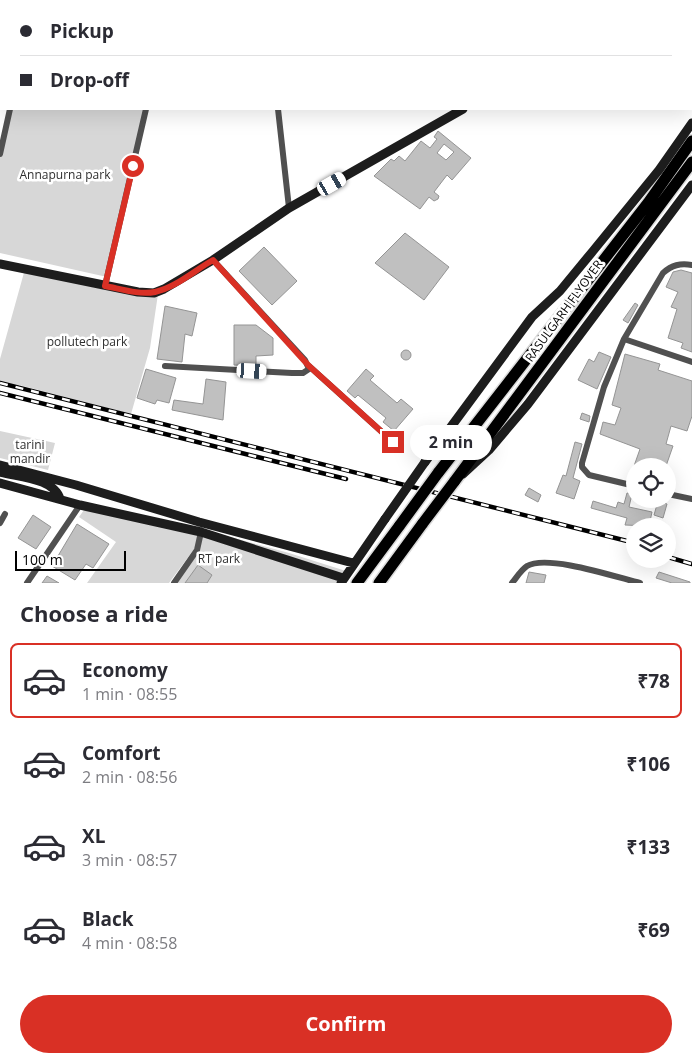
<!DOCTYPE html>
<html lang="en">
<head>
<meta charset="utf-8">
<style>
  :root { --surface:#fff; --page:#f7f7f7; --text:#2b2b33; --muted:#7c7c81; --line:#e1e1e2; --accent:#d93025 }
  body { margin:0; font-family:"Open Sans",sans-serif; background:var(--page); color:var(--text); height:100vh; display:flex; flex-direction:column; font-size:19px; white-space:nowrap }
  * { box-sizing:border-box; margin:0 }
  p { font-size:16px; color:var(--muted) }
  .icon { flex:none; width:28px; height:28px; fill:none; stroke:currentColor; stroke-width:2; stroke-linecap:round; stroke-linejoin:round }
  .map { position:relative; height:583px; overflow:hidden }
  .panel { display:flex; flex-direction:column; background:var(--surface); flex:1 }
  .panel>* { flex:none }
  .top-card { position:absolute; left:0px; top:0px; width:692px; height:110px; box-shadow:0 5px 20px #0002; display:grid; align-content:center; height:110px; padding:0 20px; background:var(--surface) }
  .buttons { position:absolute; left:626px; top:458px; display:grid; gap:10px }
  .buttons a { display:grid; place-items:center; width:50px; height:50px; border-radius:50%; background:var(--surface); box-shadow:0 5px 20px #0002; font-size:25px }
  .scale { position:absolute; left:15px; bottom:12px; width:111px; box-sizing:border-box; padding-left:5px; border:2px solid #000; border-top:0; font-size:14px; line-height:18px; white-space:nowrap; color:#000; -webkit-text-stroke:4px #fff; paint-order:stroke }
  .end { position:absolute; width:22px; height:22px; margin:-11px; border:6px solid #d93025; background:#fff; box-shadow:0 0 0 2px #fff }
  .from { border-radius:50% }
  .bubble { position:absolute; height:35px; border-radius:18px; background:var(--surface); box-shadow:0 5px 20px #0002; font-size:16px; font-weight:700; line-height:35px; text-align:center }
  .car { position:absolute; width:15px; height:30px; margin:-15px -8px; border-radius:6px; box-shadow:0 0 4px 1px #0007; background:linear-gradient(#fff 24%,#345 0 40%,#fff 0 76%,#345 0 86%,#fff 0) }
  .top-card b { display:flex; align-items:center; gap:18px; height:48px; font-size:19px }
  .top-card b+b { border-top:1px solid var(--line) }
  .top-card i { width:12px; height:12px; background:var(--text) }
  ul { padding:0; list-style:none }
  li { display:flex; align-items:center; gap:15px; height:75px; margin:0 10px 8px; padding:0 10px; border:2px solid transparent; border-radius:8px }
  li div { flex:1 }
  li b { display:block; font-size:19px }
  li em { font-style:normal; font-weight:700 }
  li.selected { border-color:var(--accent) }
  li>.icon { width:45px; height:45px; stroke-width:1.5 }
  h2 { padding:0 20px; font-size:22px; line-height:60px }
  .button { display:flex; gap:10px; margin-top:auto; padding:10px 20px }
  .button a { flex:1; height:58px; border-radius:30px; background:var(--accent); color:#fff; font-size:20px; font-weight:700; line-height:58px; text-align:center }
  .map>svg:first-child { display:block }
</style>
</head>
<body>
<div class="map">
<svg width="692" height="583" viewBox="0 0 692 583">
  <rect width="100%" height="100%" fill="#fff"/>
  <!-- green -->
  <path fill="#d7d7d7" d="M35 0H267V1H34Z
    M10 109H145L107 277 0 253V154Z
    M25 269 158 294 150 348 131 414 19 385 18 387 0 383V359Z
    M0 431 55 443 48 470 0 458Z
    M84 510 205 530 289 553 346 571 337 583H173L200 541 169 583H87L116 542 79 517Z"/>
  <!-- building -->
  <path fill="#c0c0c0" stroke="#949494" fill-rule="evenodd" d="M438 131 471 158 452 180 447 175 434 192 439 196 438 199 434 201 429 197 420 209 374 176 391 159 394 161 399 156 405 161 421 141 430 148 437 139 434 137ZM444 144 454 152 446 160 437 153Z
    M405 233 449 267 424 300 375 263Z
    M264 247 297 281 272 305 239 271Z
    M681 270 692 273V352L681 348 683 343 668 338 677 309 671 307 678 292 666 287 673 272Z
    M635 303 638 305 628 323 623 320Z
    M165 306 197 313 192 336 185 334 182 362 157 359Z
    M234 325H256L273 338V355L256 356V366L234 365Z
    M401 355a5 5 0 1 1 10 0a5 5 0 1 1-10 0Z
    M599 352 611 357 597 389 578 380 589 359 594 362Z
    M625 354 660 364 658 370 692 381V416L687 431 671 426 666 444 673 446 666 466H634L640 449 600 434 603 422 615 425 621 408 612 405Z
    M146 369 176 378 169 403 157 400 155 404 137 398Z
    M366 369 374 376 370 380 397 403 401 399 413 409 394 431 383 422 386 418 358 395 355 398 347 391Z
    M206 379 226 382 223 420 172 410 174 400 203 404Z
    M582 413 590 416 589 422 580 419Z
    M575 442 582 444 573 478 580 481 574 499 556 493 563 475 566 476Z
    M529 488 541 495 538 502 525 495Z
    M627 493 632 494 629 507 652 512 649 526 625 525 627 518 591 508 593 501 616 508 618 502 624 504Z
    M658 501 667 504 663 518 654 515Z
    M33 515 51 527 36 549 18 538Z
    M77 524 109 544 93 568 86 564 75 580 52 566Z
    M198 565 212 575 207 583H185Z
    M529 572 546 575 544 583H526Z
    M659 572 690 582V583H672L656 578Z
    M47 576 59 583H42Z"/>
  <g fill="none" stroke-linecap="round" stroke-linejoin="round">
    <defs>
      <path id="highway" d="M438 473 648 203 692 141
        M454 482 692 162
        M357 583 400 525
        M379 583 423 523"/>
    </defs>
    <!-- highway casing -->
    <use href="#highway" stroke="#dbdbdb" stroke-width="14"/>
    <!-- street -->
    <path stroke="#505050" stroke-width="6" d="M134 0 140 1
      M267 0V1
      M34 1 35 0
      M278 109 289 208
      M0 154 10 109
      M105 286 146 109
      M624 339 692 362
      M165 366 292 373H303L309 369 305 360 213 260
      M309 366 393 442
      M635 486 589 475 582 467V463L604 387 624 339 663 273C672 265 680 263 692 265
      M668 494 692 499
      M0 523 5 514
      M27 583 80 505
      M174 583 197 550 201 532
      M512 583C517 577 521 570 527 566 547 554 616 577 640 583"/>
    <!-- secondary -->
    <path stroke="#1d1d1d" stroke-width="9" d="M691 2H692
      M691 14H692
      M0 264 138 292 154 293 164 289 213 260 289 208 463 109
      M425 462 532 317 560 291 593 251 659 170 692 123
      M0 465 76 485 199 522 353 563
      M0 472C18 477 54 478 60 499
      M463 474 489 450 528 404 692 185
      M0 483 80 505 201 532 343 578
      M341 583 385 519"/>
    <!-- highway -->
    <use href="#highway" stroke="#000" stroke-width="11"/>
    <defs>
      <path id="rail" d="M0 383 635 543
        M0 393 346 479
        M668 557 692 564"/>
    </defs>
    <!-- rail casing -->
    <use href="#rail" stroke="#000" stroke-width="4.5"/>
    <!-- rail -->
    <use href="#rail" stroke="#fff" stroke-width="2.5" stroke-dasharray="8" stroke-linecap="butt"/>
    <defs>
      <path id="highway-bridge" d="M423 523 454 482
        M400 525 438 473"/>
    </defs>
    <!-- highway-bridge casing -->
    <use href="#highway-bridge" stroke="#dbdbdb" stroke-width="14" stroke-linecap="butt"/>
    <!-- secondary-bridge -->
    <path stroke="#1d1d1d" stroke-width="9" d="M385 519 425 462"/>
    <!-- highway-bridge -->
    <use href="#highway-bridge" stroke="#000" stroke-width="11"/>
  </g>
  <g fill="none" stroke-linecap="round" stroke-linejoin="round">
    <!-- route -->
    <path stroke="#d93025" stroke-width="6" d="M133 166 105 286C121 289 139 295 155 292 175 288 195 270 213 260L309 366 393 442"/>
  </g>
  <g text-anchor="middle" stroke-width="5" stroke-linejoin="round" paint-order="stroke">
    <!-- park labels -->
    <g font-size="12" fill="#2e2e2e" stroke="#fff">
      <text x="65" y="179">Annapurna park</text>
      <text x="87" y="346">pollutech park</text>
      <text x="30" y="449">tarini<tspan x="30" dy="14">mandir</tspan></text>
      <text x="219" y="563">RT park</text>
    </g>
    <!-- street labels -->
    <g font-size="12" fill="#000" stroke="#fff">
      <text transform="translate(564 311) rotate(-54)" y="4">RASULGARH FLYOVER</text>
    </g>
  </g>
</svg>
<div class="buttons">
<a><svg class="icon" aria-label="locate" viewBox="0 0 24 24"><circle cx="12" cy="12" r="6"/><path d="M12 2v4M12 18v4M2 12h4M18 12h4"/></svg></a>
<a><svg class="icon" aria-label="layers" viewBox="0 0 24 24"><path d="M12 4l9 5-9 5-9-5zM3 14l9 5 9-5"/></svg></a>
</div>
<div class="scale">100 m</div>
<i class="end from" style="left:133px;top:166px"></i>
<i class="end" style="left:393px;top:442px"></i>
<div class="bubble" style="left:410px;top:425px;width:82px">2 min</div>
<i class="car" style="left:332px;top:184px;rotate:60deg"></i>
<i class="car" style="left:252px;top:371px;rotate:93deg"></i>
<div class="top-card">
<b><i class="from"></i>Pickup</b>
<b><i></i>Drop-off</b>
</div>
</div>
<section class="panel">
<h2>Choose a ride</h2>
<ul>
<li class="selected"><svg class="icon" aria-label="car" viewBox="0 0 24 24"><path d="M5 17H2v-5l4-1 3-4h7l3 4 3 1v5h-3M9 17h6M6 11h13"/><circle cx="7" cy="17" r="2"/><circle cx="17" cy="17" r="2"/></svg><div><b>Economy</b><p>1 min · 08:55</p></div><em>₹78</em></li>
<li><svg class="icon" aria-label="car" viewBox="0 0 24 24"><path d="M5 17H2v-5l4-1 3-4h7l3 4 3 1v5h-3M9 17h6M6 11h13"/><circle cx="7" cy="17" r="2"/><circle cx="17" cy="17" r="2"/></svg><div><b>Comfort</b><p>2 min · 08:56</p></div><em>₹106</em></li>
<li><svg class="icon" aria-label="car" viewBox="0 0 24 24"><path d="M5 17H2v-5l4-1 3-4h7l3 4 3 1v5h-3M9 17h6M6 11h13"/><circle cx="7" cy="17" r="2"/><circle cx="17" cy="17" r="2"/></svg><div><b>XL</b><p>3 min · 08:57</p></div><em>₹133</em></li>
<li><svg class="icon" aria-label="car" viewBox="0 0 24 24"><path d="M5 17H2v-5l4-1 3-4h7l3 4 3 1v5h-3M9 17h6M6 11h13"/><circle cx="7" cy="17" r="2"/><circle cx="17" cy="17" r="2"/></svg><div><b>Black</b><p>4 min · 08:58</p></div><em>₹69</em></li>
</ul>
<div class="button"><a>Confirm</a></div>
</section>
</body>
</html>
